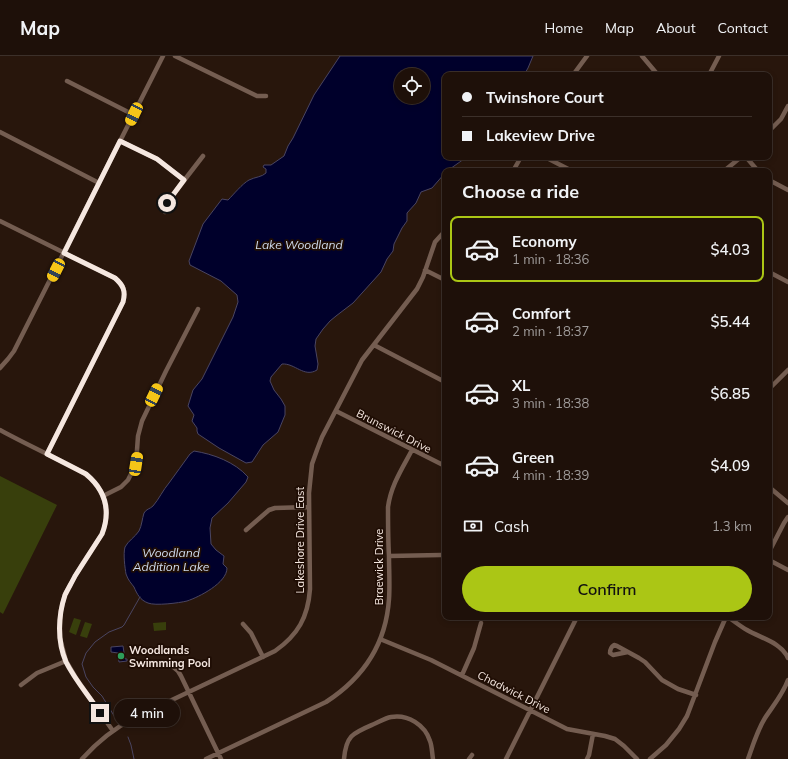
<!DOCTYPE html>
<html lang="en">
<head>
<meta charset="utf-8">
<style>
  :root { --surface:#1e1009; --page:#2b1e17; --text:#f1f3f6; --muted:#a19d9c; --line:#3c302a; --accent:#abc615 }
  body { margin:0; font-family:Mulish,sans-serif; background:var(--page); color:var(--text); height:100vh; display:flex; flex-direction:column; font-size:15px; white-space:nowrap }
  * { box-sizing:border-box; margin:0 }
  p { font-size:13px; color:var(--muted) }
  .icon { flex:none; width:22px; height:22px; fill:none; stroke:currentColor; stroke-width:2; stroke-linecap:round; stroke-linejoin:round }
  .map { position:relative; flex:1; overflow:hidden }
  .side { position:absolute; left:442px; top:112px; width:330px; height:452px; display:flex; flex-direction:column; background:var(--surface); border-radius:8px; box-shadow:0 2px 6px #0003,0 0 0 1px var(--line) }
  .side>* { flex:none }
  .banner { position:absolute; left:442px; top:16px; width:330px; height:88px; border-radius:8px; box-shadow:0 2px 6px #0003,0 0 0 1px var(--line); display:grid; align-content:center; height:88px; padding:0 20px; background:var(--surface) }
  .controls { position:absolute; left:394px; top:12px; display:grid; gap:8px }
  .controls a { display:grid; place-items:center; width:36px; height:36px; border-radius:50%; background:var(--surface); box-shadow:0 2px 6px #0003,0 0 0 1px var(--line); font-size:20px }
  .end { position:absolute; width:18px; height:18px; margin:-9px; border:5px solid #f5e7e0; background:#111; box-shadow:0 0 0 2px #111 }
  .from { border-radius:50% }
  .bubble { position:absolute; height:28px; border-radius:14px; background:var(--surface); box-shadow:0 2px 6px #0003,0 0 0 1px var(--line); font-size:13px; font-weight:600; line-height:28px; text-align:center }
  .car { position:absolute; width:12px; height:24px; margin:-12px -6px; border-radius:5px; box-shadow:0 0 3px 1px #0007; background:linear-gradient(#f5c518 24%,#345 0 40%,#f5c518 0 76%,#345 0 86%,#f5c518 0) }
  .banner b { display:flex; align-items:center; gap:14px; height:38px; font-size:15px }
  .banner b+b { border-top:1px solid var(--line) }
  .banner i { width:10px; height:10px; background:var(--text) }
  ul { padding:0; list-style:none }
  li { display:flex; align-items:center; gap:12px; height:66px; margin:0 8px 6px; padding:0 12px; border:2px solid transparent; border-radius:8px }
  li div { flex:1 }
  li b { display:block; font-size:15px }
  li em { font-style:normal; font-weight:600 }
  li.active { border-color:var(--accent) }
  li>.icon { width:36px; height:36px; stroke-width:1.5 }
  h2 { padding:0 20px; font-size:18px; line-height:48px }
  .pay { display:flex; align-items:center; gap:10px; height:44px; padding:0 20px; font-size:15px }
  .pay p { margin-inline-start:auto }
  .action { display:flex; gap:8px; margin-top:auto; padding:8px 20px }
  .action a { flex:1; height:46px; border-radius:24px; background:var(--accent); color:#111; font-size:16px; font-weight:600; line-height:46px; text-align:center }
  header { display:flex; align-items:center; gap:24px; box-sizing:border-box; height:56px; padding:0 20px; background:var(--surface); border-bottom:1px solid var(--line) }
  header strong { font-size:19px }
  nav { display:flex; gap:22px; margin-inline-start:auto; font-size:14px }
  .map>svg:first-child { display:block }
</style>
</head>
<body>
<header>
<strong>Map</strong>
<nav><a>Home</a><a>Map</a><a>About</a><a>Contact</a></nav>
</header>
<div class="map">
<svg width="788" height="703" viewBox="0 0 788 703">
  <rect width="100%" height="100%" fill="#28160c"/>
  <!-- green -->
  <path fill="#383f0c" d="M0 420 57 449 3 558 0 556Z
    M74 562 81 564 76 579 69 576Z
    M85 566 92 568 87 582 80 580Z
    M166 566V574L154 575 153 567Z"/>
  <!-- water -->
  <path fill="#00002b" stroke="#4a4561" fill-rule="evenodd" d="M340 0H533L528 12 524 19H445V101H465L464 103 447 115H445V117L432 132 421 136 416 147 407 157V165L402 172 394 188 393 195 387 203 381 216 353 247 336 260 330 265 323 273 316 283 315 290 318 308 317 314C304 322 295 307 282 308L271 321 270 325 274 334 281 343 285 350V359L278 376 263 389 252 406 246 407 219 392 198 378 197 375V372L192 365 194 359 188 350 193 334 202 323 233 261 238 246 237 239 221 225 190 209 189 205 203 168 222 143 228 144C234 138 242 128 249 124 255 121 262 121 266 117V113L263 111 264 109H271L284 100 288 90 293 82 314 39ZM401 19H423V41H401Z
    M194 395C213 398 235 406 248 421L246 426 228 447 212 462 210 472 211 488 216 494 224 500 223 508 227 512C227 527 199 541 187 545 179 547 155 550 148 547 140 544 137 538 134 531 131 527 128 524 126 518 125 512 123 498 125 491 128 485 135 481 139 475 142 469 142 463 144 457 146 453 150 453 153 450 159 443 163 434 169 427 176 417 183 408 190 398Z
    M123 590 125 603H127V605L119 606 118 597 111 596V591Z"/>
  <g fill="none" stroke-linecap="round" stroke-linejoin="round">
    <!-- stream -->
    <path stroke="#4a4561" stroke-width="1" d="M116 663 102 640 93 631 86 621 82 608 86 597 95 586 109 576 122 571 124 569 140 541
      M128 681 131 689 134 703"/>
    <!-- street -->
    <path stroke="#745d51" stroke-width="4.5" d="M175 0 257 40H266
      M642 0 658 19
      M573 19 587 0
      M709 19 719 0
      M67 25 134 59
      M769 75 781 63 788 50
      M0 76 99 127
      M120 85 157 103 184 124
      M545 101 572 115
      M746 101 758 115
      M513 115 521 101
      M724 115 741 101
      M769 124 788 134
      M165 156 166 150 169 144 203 100
      M0 165 115 222C124 229 126 235 123 246L47 398
      M425 214 445 224
      M769 216 788 226
      M374 289 445 326
      M0 312 8 303 14 295 163 0
      M769 333 788 314
      M336 355 445 410
      M0 374C18 384 37 393 55 402 65 407 76 412 85 418 106 431 110 457 102 478L81 510 65 538 61 554 60 569V582L66 605 76 622 113 675
      M769 431 788 447
      M103 440 121 431 128 424 136 408 138 380 142 365 166 315 198 253
      M246 474 269 454 275 452 309 451
      M769 496 784 467 788 461
      M389 500 441 499
      M769 504 788 514
      M728 561C734 565 740 570 747 574 760 582 781 586 788 602
      M243 568 251 577 263 601
      M380 583 431 604 567 673 605 680 615 683 624 690 637 703
      M614 589 617 590 628 596 613 599 610 597C610 593 611 591 614 589Z
      M628 596 639 602 645 606 662 624 678 633 696 639
      M171 609 178 615 181 620 221 703
      M462 619 474 592 481 567
      M21 629 37 617 66 605
      M82 703C98 685 113 673 134 662L275 595C298 579 308 561 310 533L309 437 312 408 317 394 322 381 362 304 417 233 423 221 435 186 445 175
      M206 703 326 646C363 622 386 588 389 543 390 529 389 514 389 500 388 484 388 467 388 451 391 429 402 413 412 394
      M344 703C346 679 353 677 374 668 379 666 385 662 391 661 408 658 425 669 430 685 432 690 432 697 433 703
      M469 703 472 699
      M506 703 577 561
      M587 703 589 699 593 678
      M650 703 666 689 679 673 687 660 715 586 726 561
      M748 703C753 689 757 675 765 662 773 650 783 638 788 624"/>
  </g>
  <g fill="none" stroke-linecap="round" stroke-linejoin="round">
    <!-- route -->
    <path stroke="#f5e7e0" stroke-width="5" d="M100 657C89 640 75 624 66 606 57 585 58 560 65 539 68 533 72 526 75 520 84 506 93 492 102 478 111 455 106 435 86 418L47 398 123 246C126 235 123 229 115 222L64 197 120 85 157 103 184 124 167 147"/>
  </g>
  <!-- markers -->
  <circle fill="#2e9e5b" stroke="#1f0d04" stroke-width="1.5" cx="121" cy="600" r="4"/>
  <g text-anchor="middle" stroke-width="3.5" stroke-linejoin="round" paint-order="stroke">
    <!-- street labels -->
    <g font-size="11" fill="#f5e7e0" stroke="#1f0d04">
      <text transform="translate(394 375) rotate(27)" y="4">Brunswick Drive</text>
      <text transform="translate(300 484) rotate(-90)" y="4">Lakeshore Drive East</text>
      <text transform="translate(379 511) rotate(-90)" y="4">Braewick Drive</text>
      <text transform="translate(514 636) rotate(27)" y="4">Chadwick Drive</text>
    </g>
    <!-- poi labels -->
    <g font-size="11" font-weight="bold" fill="#f5e7e0" stroke="#1f0d04" text-anchor="start">
      <text x="129" y="598">Woodlands<tspan x="129" dy="13">Swimming Pool</tspan></text>
    </g>
    <!-- water labels -->
    <g font-size="12" font-style="italic" fill="#cfdbef" stroke="#1f0d04">
      <text x="299" y="193">Lake Woodland</text>
      <text x="171" y="501">Woodland<tspan x="171" dy="14">Addition Lake</tspan></text>
    </g>
  </g>
</svg>
<div class="controls">
<a><svg class="icon" aria-label="locate" viewBox="0 0 24 24"><circle cx="12" cy="12" r="6"/><path d="M12 2v4M12 18v4M2 12h4M18 12h4"/></svg></a>
</div>
<i class="end from" style="left:167px;top:147px"></i>
<i class="end" style="left:100px;top:657px"></i>
<div class="bubble" style="left:114px;top:643px;width:66px">4 min</div>
<i class="car" style="left:134px;top:58px;rotate:206deg"></i>
<i class="car" style="left:56px;top:214px;rotate:207deg"></i>
<i class="car" style="left:154px;top:339px;rotate:26deg"></i>
<i class="car" style="left:136px;top:408px;rotate:9deg"></i>
<div class="banner">
<b><i class="from"></i>Twinshore Court</b>
<b><i></i>Lakeview Drive</b>
</div>
<section class="side">
<h2>Choose a ride</h2>
<ul>
<li class="active"><svg class="icon" aria-label="car" viewBox="0 0 24 24"><path d="M5 17H2v-5l4-1 3-4h7l3 4 3 1v5h-3M9 17h6M6 11h13"/><circle cx="7" cy="17" r="2"/><circle cx="17" cy="17" r="2"/></svg><div><b>Economy</b><p>1 min · 18:36</p></div><em>$4.03</em></li>
<li><svg class="icon" aria-label="car" viewBox="0 0 24 24"><path d="M5 17H2v-5l4-1 3-4h7l3 4 3 1v5h-3M9 17h6M6 11h13"/><circle cx="7" cy="17" r="2"/><circle cx="17" cy="17" r="2"/></svg><div><b>Comfort</b><p>2 min · 18:37</p></div><em>$5.44</em></li>
<li><svg class="icon" aria-label="car" viewBox="0 0 24 24"><path d="M5 17H2v-5l4-1 3-4h7l3 4 3 1v5h-3M9 17h6M6 11h13"/><circle cx="7" cy="17" r="2"/><circle cx="17" cy="17" r="2"/></svg><div><b>XL</b><p>3 min · 18:38</p></div><em>$6.85</em></li>
<li><svg class="icon" aria-label="car" viewBox="0 0 24 24"><path d="M5 17H2v-5l4-1 3-4h7l3 4 3 1v5h-3M9 17h6M6 11h13"/><circle cx="7" cy="17" r="2"/><circle cx="17" cy="17" r="2"/></svg><div><b>Green</b><p>4 min · 18:39</p></div><em>$4.09</em></li>
</ul>
<div class="pay"><svg class="icon" aria-label="cash" viewBox="0 0 24 24"><path d="M3 7h18v10H3z"/><circle cx="12" cy="12" r="2"/></svg>Cash<p>1.3 km</p></div>
<div class="action"><a>Confirm</a></div>
</section>
</div>
</body>
</html>
